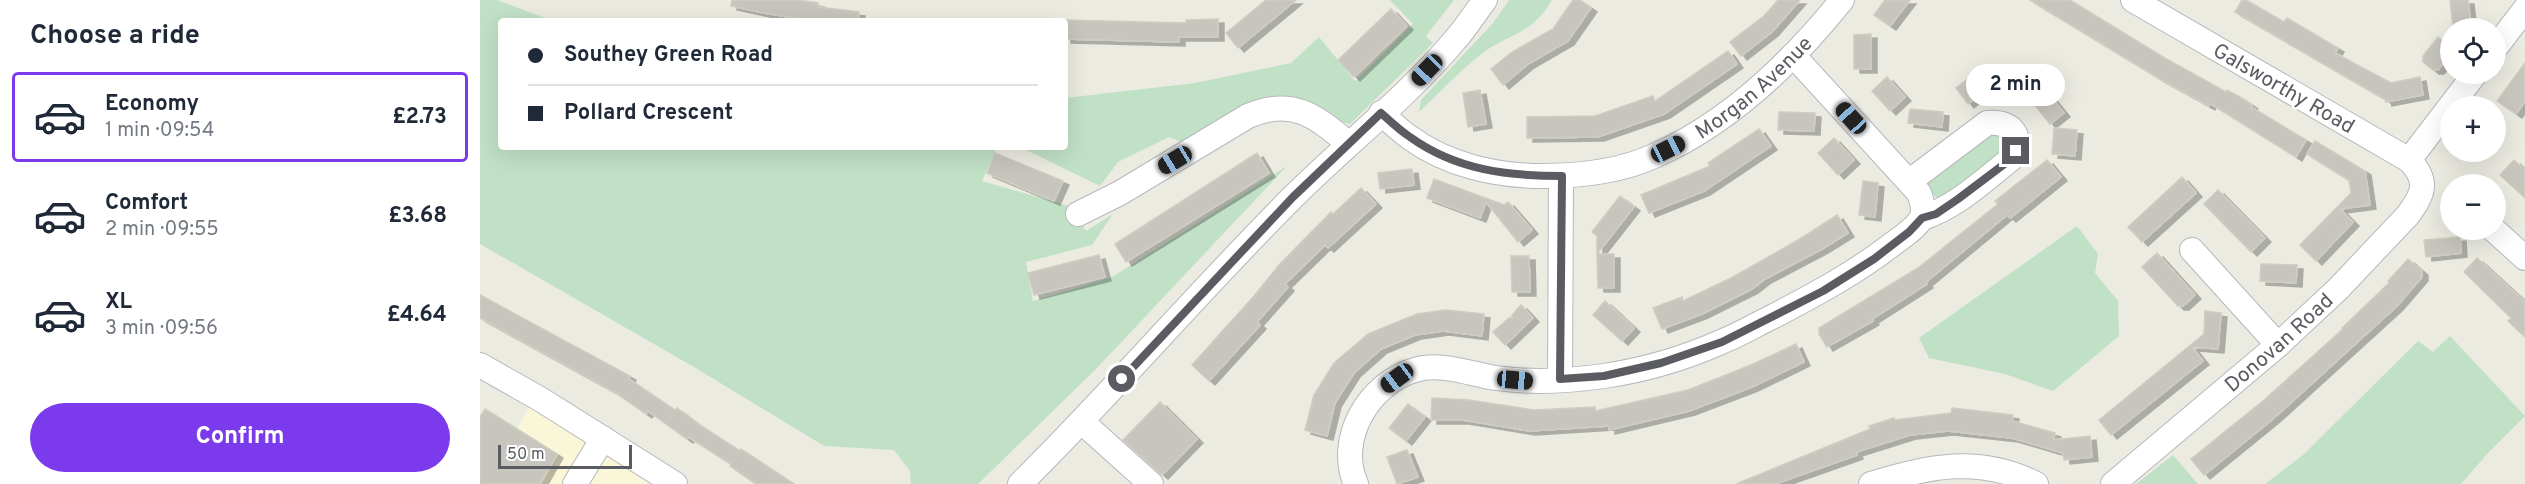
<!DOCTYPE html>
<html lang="en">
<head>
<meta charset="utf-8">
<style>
  :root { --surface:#fff; --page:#f2f2f3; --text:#1f2937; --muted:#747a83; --line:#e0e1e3; --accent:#7c3aed }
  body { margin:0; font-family:Overpass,sans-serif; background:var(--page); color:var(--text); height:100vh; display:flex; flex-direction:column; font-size:22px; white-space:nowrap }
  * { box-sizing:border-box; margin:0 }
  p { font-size:20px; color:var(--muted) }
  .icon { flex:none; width:33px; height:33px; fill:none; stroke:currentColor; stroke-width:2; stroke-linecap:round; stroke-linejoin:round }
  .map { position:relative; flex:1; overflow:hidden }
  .details { display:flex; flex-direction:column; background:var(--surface); width:480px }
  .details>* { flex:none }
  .hud { position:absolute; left:18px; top:18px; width:570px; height:132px; border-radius:6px; box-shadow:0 6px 24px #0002; display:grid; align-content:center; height:132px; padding:0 30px; background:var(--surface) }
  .controls { position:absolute; left:1960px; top:18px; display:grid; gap:12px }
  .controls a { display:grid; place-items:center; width:66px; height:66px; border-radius:50%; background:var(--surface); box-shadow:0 6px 24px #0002; font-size:30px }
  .scale { position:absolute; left:18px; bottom:15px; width:134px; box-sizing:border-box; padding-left:6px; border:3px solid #5a5c61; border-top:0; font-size:16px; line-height:21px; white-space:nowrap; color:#5a5c61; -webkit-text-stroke:4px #fff; paint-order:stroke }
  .end { position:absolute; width:27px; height:27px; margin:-14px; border:8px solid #5a5c61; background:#fff; box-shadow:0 0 0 3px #fff }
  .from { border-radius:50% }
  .bubble { position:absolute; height:42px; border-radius:21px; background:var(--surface); box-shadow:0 6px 24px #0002; font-size:20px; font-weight:700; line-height:42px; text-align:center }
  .car { position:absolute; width:18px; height:36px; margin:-18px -9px; border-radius:8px; box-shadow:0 0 4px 2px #0007; background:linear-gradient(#222 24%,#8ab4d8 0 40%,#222 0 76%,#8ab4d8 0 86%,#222 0) }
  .hud b { display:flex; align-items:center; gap:21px; height:57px; font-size:22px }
  .hud b+b { border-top:2px solid var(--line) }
  .hud i { width:15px; height:15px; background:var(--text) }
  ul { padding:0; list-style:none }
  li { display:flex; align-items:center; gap:18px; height:90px; margin:0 12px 9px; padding:0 18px; border:3px solid transparent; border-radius:6px }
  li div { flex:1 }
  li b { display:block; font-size:22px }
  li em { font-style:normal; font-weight:700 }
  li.current { border-color:var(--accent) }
  li>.icon { width:54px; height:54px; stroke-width:1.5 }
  h2 { padding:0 30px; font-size:27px; line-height:72px }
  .button { display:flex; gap:12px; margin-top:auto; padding:12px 30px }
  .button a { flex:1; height:69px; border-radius:36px; background:var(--accent); color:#fff; font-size:24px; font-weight:700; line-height:69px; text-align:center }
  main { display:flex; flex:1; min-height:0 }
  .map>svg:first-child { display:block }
</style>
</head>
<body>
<main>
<section class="details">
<h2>Choose a ride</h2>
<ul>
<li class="current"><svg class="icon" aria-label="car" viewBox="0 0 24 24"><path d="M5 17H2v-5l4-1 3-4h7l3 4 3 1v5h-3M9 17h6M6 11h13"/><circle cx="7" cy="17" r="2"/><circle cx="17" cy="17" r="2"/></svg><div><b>Economy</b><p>1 min · 09:54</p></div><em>£2.73</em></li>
<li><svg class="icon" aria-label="car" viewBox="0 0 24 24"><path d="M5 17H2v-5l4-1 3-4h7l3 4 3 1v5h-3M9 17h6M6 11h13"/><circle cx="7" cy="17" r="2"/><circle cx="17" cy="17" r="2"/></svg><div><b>Comfort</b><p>2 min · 09:55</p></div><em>£3.68</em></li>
<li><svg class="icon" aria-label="car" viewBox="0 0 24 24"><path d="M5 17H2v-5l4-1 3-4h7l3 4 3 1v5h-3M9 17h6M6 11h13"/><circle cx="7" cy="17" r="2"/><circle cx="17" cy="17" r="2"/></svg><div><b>XL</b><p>3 min · 09:56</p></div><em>£4.64</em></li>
</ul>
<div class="button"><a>Confirm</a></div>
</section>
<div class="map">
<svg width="2045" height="484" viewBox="0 0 2045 484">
  <defs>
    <filter id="shadow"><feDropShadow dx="6" dy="4" stdDeviation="0" flood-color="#0004"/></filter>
  </defs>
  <rect width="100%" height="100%" fill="#ebebe2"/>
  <!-- commercial -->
  <path fill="#faf7d9" d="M51 404 179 484H0L13 472Z"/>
  <!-- green -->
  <path fill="#c0e1c6" d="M0 0H17L73 21H21V147H517L502 181 592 207 606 231 633 214 612 245 546 262 553 301 632 277 807 166 616 369 498 484H431L430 471 414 450 344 446 214 367 0 244Z
    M910 0H974L946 36 953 43 870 124 856 121 812 100 706 144 689 137 638 162 620 186 540 147H585V98L715 83 811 63 839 37 875 81 933 24Z
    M1029 0H1072C1050 37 1029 32 1000 55 979 72 959 93 939 112L941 100 1013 23Z
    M1506 132 1526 135 1525 154 1468 198 1458 199 1445 188V177Z
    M1597 226 1618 254 1615 273 1638 301 1639 336 1573 391 1525 374 1449 358 1439 338Z
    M1970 336 2045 416 2008 453 1981 484H1785L1823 455 1938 341 1953 352Z
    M1693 455 1718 484H1656Z"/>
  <!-- building -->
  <path fill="#c7c5be" stroke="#cfcdc1" stroke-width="1.5" filter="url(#shadow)" d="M252 0H318L338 3V7L379 12 378 21H334L284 13 251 6Z
    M786 0H816L758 48 746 33Z
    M1093 0H1100L1111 8 1088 41 1048 64 1023 85 1011 69 1032 52 1073 29Z
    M1298 0H1320L1292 32 1261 56 1250 42 1284 16Z
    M1405 0H1430L1410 26 1394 15Z
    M1550 0H1590L1683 57 1746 92 1747 90 1760 97 1772 105 1771 107 1826 140 1816 157 1730 103 1729 106 1682 80Z
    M1762 0H1766L1804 22 1807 18 1858 48 1855 53 1911 83 1940 77 1943 95 1906 102 1905 99 1755 12Z
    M1970 0H1988L1991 28H1973Z
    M911 9 927 26 874 77 858 60Z
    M738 19V37H699V42L585 39V20L706 23V20Z
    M1391 34V69H1374V35Z
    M1958 37 1971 48V53L1958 70H1953L1943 62V56Z
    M1248 51 1257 64 1184 114 1118 137 1047 138V117L1115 116 1173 96 1175 101Z
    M2045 63V101L2036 114 2017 101Z
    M1518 65 1546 68 1544 88 1516 85Z
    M1497 72 1509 87 1488 104 1476 88Z
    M1407 77 1425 97 1410 111 1392 91Z
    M1562 86 1584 113 1570 124 1548 97Z
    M1000 90 1006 124 988 127 983 93Z
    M1430 109 1463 112 1462 127 1428 123Z
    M1299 112 1335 113 1334 131 1298 130Z
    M1574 128 1597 130 1595 156 1572 154Z
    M1279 129 1291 146 1224 191 1169 213 1161 195 1230 166 1228 163Z
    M1354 138 1374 160 1358 175 1338 153Z
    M1835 141 1885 171 1890 205 1860 209 1873 222 1836 261 1820 245 1871 193 1869 180 1827 154Z
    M515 153 583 181 574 201 507 173Z
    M777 153 789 173 646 262 635 244Z
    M1567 160 1581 177 1530 218 1527 215 1446 282 1447 284 1392 319 1393 321 1347 347 1339 334V328L1438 268 1518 204 1515 201Z
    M2034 160 2045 170V198L2020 175Z
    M932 169 934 185 900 189 898 173Z
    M1702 177 1716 193 1662 242 1648 227Z
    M954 179 1024 205 1028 202 1052 230 1038 242 1006 202 1000 218 947 198Z
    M1383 181 1398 183 1395 217 1379 215Z
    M881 188 896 204 848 248 845 245 805 284 808 287 777 322 780 325 729 381 712 365 774 296 799 265 851 212 853 214Z
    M1738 190 1785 238 1771 252 1724 204Z
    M1140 196 1154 207 1117 254V236L1112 232Z
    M1357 215 1368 233 1342 249 1285 279 1272 289 1222 314 1182 329 1173 308 1202 297 1203 301 1251 278 1320 239Z
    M1980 237 1981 253 1946 257 1944 240Z
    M1677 253 1715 295 1703 306H1698L1662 267Z
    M1117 254H1134V288H1118Z
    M619 255 625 277 554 295 548 273Z
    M1031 256H1049L1050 292H1032Z
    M1997 258 2045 302V337L2028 321 2031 318 1984 272Z
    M1928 259 1942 271V277L1917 306 1794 418 1724 475 1711 459 1784 400 1863 329 1862 328 1909 283 1908 281Z
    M1781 264 1817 265 1816 283 1780 281Z
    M0 295 150 376 149 379 195 410 197 408 218 424 260 451 261 449 314 484H276L250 466 251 464 209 437 207 439 168 411 166 414 133 391 0 318Z
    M1125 301 1154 328 1142 341 1113 315Z
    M1041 305 1053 318 1025 345 1013 332 1029 318H1032V315Z
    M965 310 1004 314 1002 336 963 331 935 335 901 349 874 373 855 403 847 436 825 430 834 395 854 363 888 334 937 314Z
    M1725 311 1741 313 1738 349 1712 347 1723 361 1631 435 1619 420 1724 334Z
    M1316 344 1324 362 1272 387 1209 411 1129 430V426L1049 431 983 420H951L952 398 989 400 1054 410 1115 407V411L1208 390 1271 365Z
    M680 402 717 439 682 475 643 440Z
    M928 404 945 417 926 441 909 428Z
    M1472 408 1533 415 1532 421 1575 433 1573 440 1610 436 1612 457 1584 460 1583 453 1532 438 1468 431 1430 435 1376 452 1377 455 1295 484H1256L1390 429 1389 426 1414 418 1415 420 1471 413Z
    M5 409 77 454 60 484H0V417Z
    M927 450 938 477 917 484 907 457Z"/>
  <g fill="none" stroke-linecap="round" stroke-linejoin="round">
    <defs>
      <g id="minor">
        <path d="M2016 47 2045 9"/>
        <path id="s1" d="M901 113C910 121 919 130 929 137 967 165 1016 176 1062 176 1100 176 1139 172 1174 156 1248 124 1312 62 1362 0"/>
        <path d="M1929 160 1995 74"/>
        <path d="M1430 181 1507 123C1532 121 1545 136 1531 159 1504 180 1475 208 1442 218"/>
        <path d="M598 214 640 193 768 116C813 97 835 116 869 144"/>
        <path d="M2014 230 2045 258"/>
        <path d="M1712 250 1798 345"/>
        <path d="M0 365 60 399 195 484"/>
        <path d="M1080 379 1081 176"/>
        <path d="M602 422 671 484"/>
        <path d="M95 484 123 438"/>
        <path d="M540 484C634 391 719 291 812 198 865 145 927 97 975 40 986 28 995 13 1005 0"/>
        <path d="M876 484C856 439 889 383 935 370 961 362 990 374 1016 378 1051 383 1089 381 1124 376 1164 370 1205 358 1241 342 1259 335 1277 324 1294 316 1336 294 1377 272 1414 243 1423 236 1435 229 1441 219 1445 211 1442 201 1439 193L1313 55"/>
        <path d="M1391 484C1448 466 1500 455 1556 484"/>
        <path id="s2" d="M1633 484 1798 345 1858 289 1928 215C1944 193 1949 181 1929 160L1653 0"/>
      </g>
    </defs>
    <!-- minor casing -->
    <use href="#minor" stroke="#b7b8bd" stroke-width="26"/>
    <!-- minor -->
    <use href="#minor" stroke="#fff" stroke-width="24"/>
  </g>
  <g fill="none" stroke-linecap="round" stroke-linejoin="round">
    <!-- route -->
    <path stroke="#5a5c61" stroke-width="8" d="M642 379 813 197 901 113C910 121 919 130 930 137 976 170 1027 176 1082 176L1080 379 1124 376 1181 363 1242 342 1343 291 1394 259 1429 232 1442 218 1456 214 1478 199 1531 159 1536 151"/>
  </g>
  <g text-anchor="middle" stroke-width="4.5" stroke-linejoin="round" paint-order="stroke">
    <!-- street labels -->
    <g font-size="21" fill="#5a5c61" stroke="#fff">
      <text dy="7" stroke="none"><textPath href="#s1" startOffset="414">Morgan Avenue</textPath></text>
      <text transform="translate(1804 88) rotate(30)" y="7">Galsworthy Road</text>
      <text dy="7" stroke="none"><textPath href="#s2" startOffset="218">Donovan Road</textPath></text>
    </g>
  </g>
</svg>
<div class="controls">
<a><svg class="icon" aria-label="locate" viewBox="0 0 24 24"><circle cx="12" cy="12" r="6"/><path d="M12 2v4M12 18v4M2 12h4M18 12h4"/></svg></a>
<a>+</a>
<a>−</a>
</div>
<div class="scale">50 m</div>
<i class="end from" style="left:642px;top:379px"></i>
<i class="end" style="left:1536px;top:151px"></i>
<div class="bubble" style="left:1486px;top:64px;width:99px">2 min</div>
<i class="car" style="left:947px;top:70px;rotate:224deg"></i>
<i class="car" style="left:1371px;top:118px;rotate:318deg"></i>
<i class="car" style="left:1188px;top:149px;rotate:63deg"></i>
<i class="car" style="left:695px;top:160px;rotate:239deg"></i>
<i class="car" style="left:917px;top:378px;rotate:233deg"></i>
<i class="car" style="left:1035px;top:380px;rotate:95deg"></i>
<div class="hud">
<b><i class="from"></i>Southey Green Road</b>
<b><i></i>Pollard Crescent</b>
</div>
</div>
</main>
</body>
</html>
